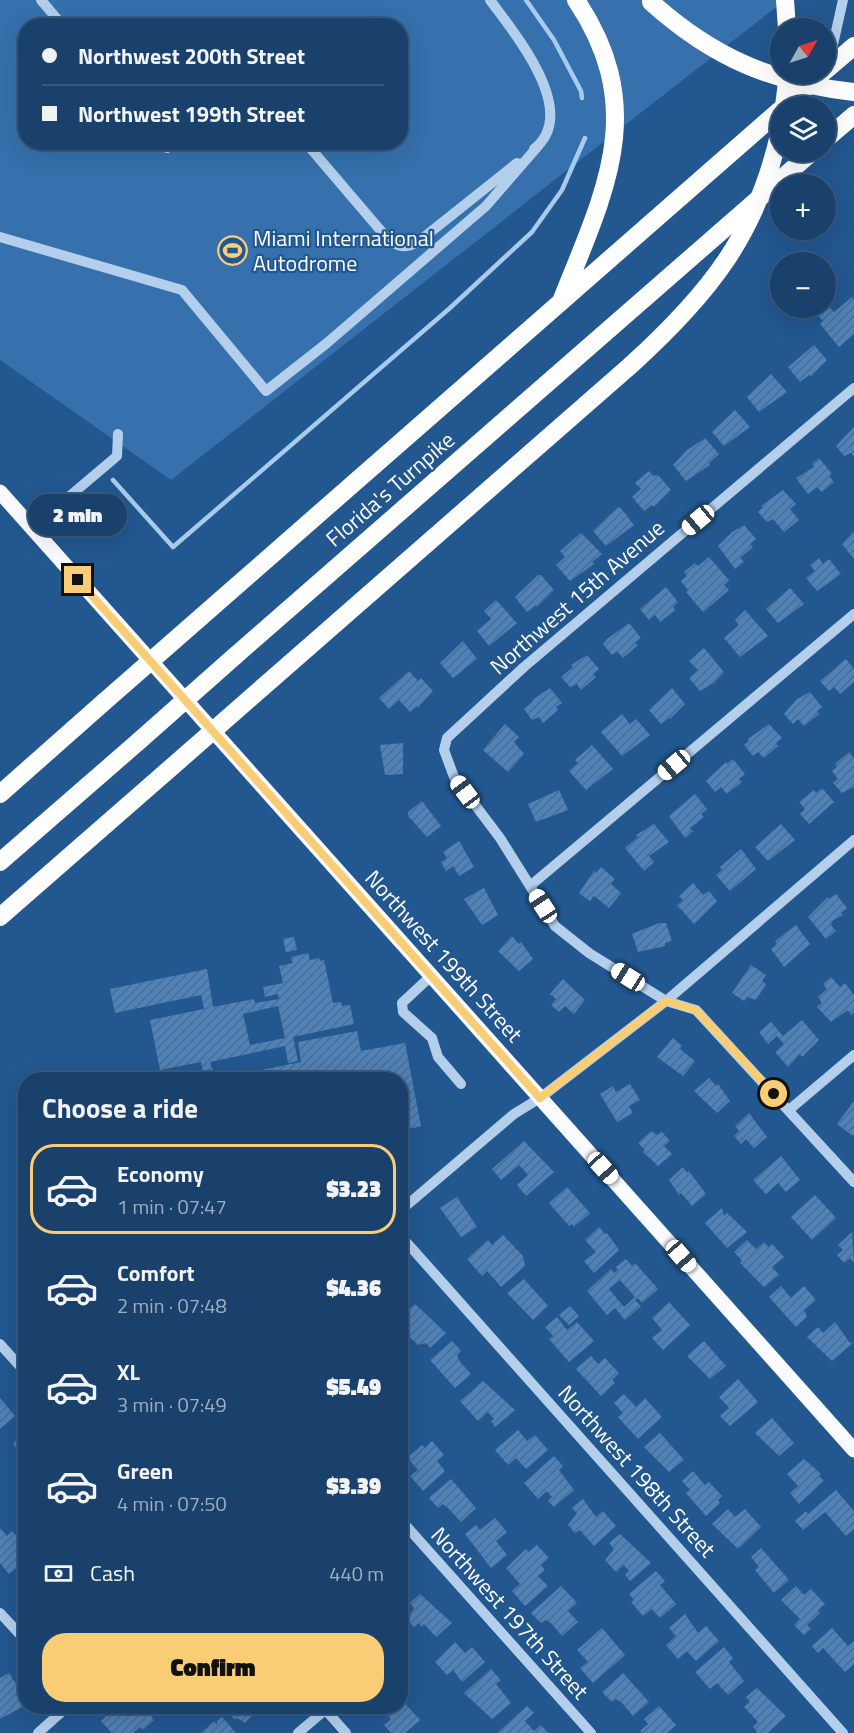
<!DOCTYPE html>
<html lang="en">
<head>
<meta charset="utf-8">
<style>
  :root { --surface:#1a416c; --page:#234872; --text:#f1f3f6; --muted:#9fafc2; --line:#385a7f; --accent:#f8cd75 }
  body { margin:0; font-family:"Titillium Web",sans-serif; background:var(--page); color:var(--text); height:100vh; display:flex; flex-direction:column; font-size:22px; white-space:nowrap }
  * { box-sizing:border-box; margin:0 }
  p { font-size:20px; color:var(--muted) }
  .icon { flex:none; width:33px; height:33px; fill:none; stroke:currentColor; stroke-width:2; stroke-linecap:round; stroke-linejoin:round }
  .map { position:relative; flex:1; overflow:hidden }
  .panel { position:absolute; left:18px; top:1072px; width:390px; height:642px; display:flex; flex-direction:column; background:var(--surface); border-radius:24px; box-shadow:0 6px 24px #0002,0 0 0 2px var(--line) }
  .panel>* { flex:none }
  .banner { position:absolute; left:18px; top:18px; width:390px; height:132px; border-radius:24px; box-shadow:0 6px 24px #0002,0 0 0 2px var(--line); display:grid; align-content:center; height:132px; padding:0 24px; background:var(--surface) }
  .needle { width:39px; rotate:51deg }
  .controls { position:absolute; left:770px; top:18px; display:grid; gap:12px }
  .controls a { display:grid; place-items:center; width:66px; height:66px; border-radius:50%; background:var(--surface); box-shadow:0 6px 24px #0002,0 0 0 2px var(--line); font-size:30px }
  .end { position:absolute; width:27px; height:27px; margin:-14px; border:8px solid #f8cd75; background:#111; box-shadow:0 0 0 3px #111 }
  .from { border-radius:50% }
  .bubble { position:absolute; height:42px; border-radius:21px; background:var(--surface); box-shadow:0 6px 24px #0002,0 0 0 2px var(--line); font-size:20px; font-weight:800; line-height:42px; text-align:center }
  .car { position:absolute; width:18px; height:36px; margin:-18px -9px; border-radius:8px; box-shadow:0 0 4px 2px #0007; background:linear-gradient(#fff 24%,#345 0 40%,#fff 0 76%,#345 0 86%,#fff 0) }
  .banner b { display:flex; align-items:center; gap:21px; height:57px; font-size:22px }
  .banner b+b { border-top:2px solid var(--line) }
  .banner i { width:15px; height:15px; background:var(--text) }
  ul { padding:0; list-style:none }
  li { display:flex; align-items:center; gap:18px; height:90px; margin:0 12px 9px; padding:0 12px; border:3px solid transparent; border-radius:24px }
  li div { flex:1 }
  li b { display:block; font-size:22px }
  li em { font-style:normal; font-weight:800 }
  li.selected { border-color:var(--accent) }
  li>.icon { width:54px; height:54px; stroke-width:1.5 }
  h2 { padding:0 24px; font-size:27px; line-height:72px }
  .pay { display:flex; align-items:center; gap:15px; height:66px; padding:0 24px; font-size:22px }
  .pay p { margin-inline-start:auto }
  .action { display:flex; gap:12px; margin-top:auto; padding:12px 24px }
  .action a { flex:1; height:69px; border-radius:24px; background:var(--accent); color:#111; font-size:24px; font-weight:800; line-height:69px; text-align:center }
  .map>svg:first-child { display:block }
</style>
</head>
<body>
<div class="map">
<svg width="854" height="1733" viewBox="0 0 854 1733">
  <defs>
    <pattern id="building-hatch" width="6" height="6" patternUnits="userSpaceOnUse" patternTransform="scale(1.5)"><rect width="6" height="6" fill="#4f82b8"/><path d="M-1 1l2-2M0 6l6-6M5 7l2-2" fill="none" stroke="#4e6c8d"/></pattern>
  </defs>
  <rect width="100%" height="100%" fill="#225790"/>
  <!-- pitch -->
  <path fill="#3671ad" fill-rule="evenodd" d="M0 0H785L171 480 0 360ZM26 26H400V142H26Z"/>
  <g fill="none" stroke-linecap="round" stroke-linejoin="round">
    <!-- stream -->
    <path stroke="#a7cbed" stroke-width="4.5" d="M526 0 554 40 581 91 582 98
      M113 480 173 547 450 308 532 232 562 190 585 138"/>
  </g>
  <!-- building -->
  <path fill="url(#building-hatch)" fill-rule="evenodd" d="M852 297 854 300V334L839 347 820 324 823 321 816 313 826 304 834 312Z
    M814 345 827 360 811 376 809 375 800 382 788 367Z
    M771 374 787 392 759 412 747 397Z
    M735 410 750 427 724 446 712 432Z
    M854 427V457L851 453 844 456 836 446Z
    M705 438 719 454 709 463 710 465 686 481 673 465 687 450Z
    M819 458 832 474 829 476 834 482 822 492 817 487 808 494 796 478 814 467 812 464Z
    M649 471 653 476 658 475 671 490 654 507 652 505 644 511 632 497 641 489 635 483Z
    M783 490 796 504 790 509 799 520 784 532 773 519 767 522 758 512 763 507 761 506Z
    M618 507 621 508 634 525 606 546 593 531Z
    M744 525 756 539 750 544 753 547 740 558 744 562 735 569 718 546 732 532Z
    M854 531V559L842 544Z
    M581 533 602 554 592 562 594 564 570 581 556 565 565 557 560 551Z
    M709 557 729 580 724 585 729 590 703 612 686 592 688 590 681 581 687 576 684 572 695 563 698 566Z
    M819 558 823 564 829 559 841 574 817 591 806 578 815 571 810 565Z
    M538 575H541L554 590 537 607 536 605 527 612 515 597Z
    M666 587 678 602 673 607 675 610 660 622 655 615 649 620 640 609Z
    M790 588 804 604 778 623 766 609Z
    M496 600 517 623 489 646 477 631 491 619 484 611Z
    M745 610 768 636 740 657 724 638 739 625 735 620Z
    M629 623 641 638 635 643 638 645 623 658 617 651 612 655 603 644 607 639Z
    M463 641 477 659 453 678 440 663Z
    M704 648 724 672 714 683 700 691 689 678 698 670 689 661Z
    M587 655 599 669 593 674 596 677 581 690 577 684 570 687 561 677 573 667 571 665Z
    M846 659 854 669V682L840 694 834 687 829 691 820 681Z
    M409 671 418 681 421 678 433 691 418 708 417 706 410 712 399 700 389 709 379 698Z
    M550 688 562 703 556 707 558 710 543 723 539 717 532 720 524 709 533 701 532 700Z
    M672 688 685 704 670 719 669 718 661 724 649 710Z
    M810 692 822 707 817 711 819 714 804 726 798 719 793 724 784 714 797 699Z
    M622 714 630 724 636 719 650 735 622 756 601 732Z
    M505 724 519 737 514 742 524 754 508 772 483 750Z
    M769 724 782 738 776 743 778 746 764 758 758 752 753 756 744 745 749 741 748 739Z
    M403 743V774L385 775 380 745Z
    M592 745 613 769 586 790 569 771 578 763 575 760Z
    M849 752 854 758V787L842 793 833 783 838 779 832 771 837 767 835 764Z
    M733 759 745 774 739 779 742 782 727 794 721 787 715 792 706 781 726 762 727 764Z
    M822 788 834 802 809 824 800 814 805 809 799 802 814 790 816 793Z
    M559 790 568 810 536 822 528 804Z
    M695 794 707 809 701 814 704 817 690 828 693 831 685 838 669 816Z
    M422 801 441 826 427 837 408 816V812Z
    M654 824 669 842 649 856 654 862 644 871 625 848 638 837 636 835Z
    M781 824 795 840 768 861 755 847Z
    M459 841 474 867 459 876 453 866 446 871 441 862 447 858 443 852Z
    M741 849 756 869 730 891 716 875 722 870 720 867Z
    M601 867 615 879 611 884 621 893 609 908 594 896 590 901 579 893 594 871 596 873Z
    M693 883 703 895 709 891 717 901 694 924 677 905 683 900 679 896Z
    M484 888 498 915 482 925 464 899Z
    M836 894 847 908 841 913 843 915 832 921 831 925 836 931 826 939 808 917 828 897 829 899Z
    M659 923H666L672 941 665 943V946L638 952 632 934Z
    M796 925 810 944 784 967 771 949 777 944 775 941Z
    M512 936 519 944 521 942 533 959 519 971 498 951Z
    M294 937 297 950 286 952 283 939Z
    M308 953 310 960 320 958V961L324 960 333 1003 341 1002 342 1006 350 1005 354 1024 293 1037 298 1061 288 1063 285 1046 210 1062 216 1080H185L203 1075 201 1062 160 1070 150 1020 204 1009 201 995 115 1013 110 989 207 969 213 1007 254 999 255 1003 279 999 278 994 265 997 263 987 283 983 279 966 293 963 291 957ZM278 1006 285 1038 250 1045 243 1014Z
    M751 965 766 975 762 981 766 984 756 1000 747 997 744 1001 732 993Z
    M831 977 840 987 845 983 854 995V1012L851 1015 848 1010 831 1022 817 1007 822 1003 818 997 827 989 823 984Z
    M563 979 585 1000 574 1014 565 1006 559 1012 551 1005 556 999 550 994Z
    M802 1020 819 1040 802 1057 800 1054 788 1067 775 1052 784 1044 777 1036 768 1044 759 1032 771 1022 783 1036Z
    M357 1031 361 1051 405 1043 421 1126 400 1131V1080H232V1076L301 1062 298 1042Z
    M673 1038 682 1046 680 1049 695 1061 683 1076 657 1057Z
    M709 1078 716 1086 718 1084 730 1101 717 1113 694 1091Z
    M630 1084 640 1100 629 1106 633 1113 617 1122 600 1094 613 1086 616 1092Z
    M854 1101V1135L853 1136 837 1124Z
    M749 1113 767 1137 754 1148 746 1139 741 1144 734 1136 739 1131 735 1126Z
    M651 1131 657 1135 662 1132 670 1141 664 1146 672 1154 658 1166 643 1152 645 1150 638 1143Z
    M524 1141 554 1172 526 1196 517 1185 528 1175 519 1165 501 1180 492 1169Z
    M781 1156 800 1180 786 1192 778 1183 766 1194 753 1180Z
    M683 1167 687 1173 689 1171 706 1194 692 1206 681 1193 679 1195 669 1180Z
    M567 1187 590 1213 574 1227 572 1224 569 1226 549 1203Z
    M815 1195 836 1218 812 1240 791 1217Z
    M457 1197 477 1227 461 1237 440 1208Z
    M722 1208 724 1216 727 1213 747 1232 727 1248 705 1223Z
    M599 1227 605 1234 607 1233 619 1250 594 1273 584 1261 596 1252 585 1240Z
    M852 1232 854 1263 850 1258 844 1263 837 1255 843 1250 838 1245Z
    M503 1235 523 1256 525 1266 501 1287 487 1271 482 1276 467 1259 488 1240 492 1245Z
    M747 1240 756 1249 764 1242 768 1247 772 1244 784 1257 772 1267 779 1275 764 1287 740 1263 742 1261 734 1252Z
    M626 1259 632 1266 635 1263 658 1289 642 1303 638 1298 635 1300 641 1306 625 1320 615 1308 607 1315 587 1291 611 1269 614 1273 618 1270 616 1267ZM620 1280 635 1297 624 1307 609 1289Z
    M524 1279 548 1306 533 1320 507 1293Z
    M781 1286 791 1298 804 1286 816 1300 804 1310 807 1317 796 1327 769 1297Z
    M669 1302 690 1325 663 1350 652 1338 662 1330 652 1318Z
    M415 1304 446 1333 430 1348 426 1343 418 1345 400 1328 405 1323 400 1317Z
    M570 1306 579 1316 569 1325 559 1315Z
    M557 1317 567 1330 577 1322 594 1341 569 1362 549 1339 553 1336 545 1327Z
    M835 1322 850 1343 854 1342 832 1361 807 1337 818 1327 823 1333Z
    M452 1341 461 1351 457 1355 460 1362 471 1374 455 1388 430 1360Z
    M704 1341 726 1366 710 1379 687 1356Z
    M591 1356 598 1364 605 1358 619 1373 612 1380 615 1383 601 1396 576 1369Z
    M738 1379 758 1402 730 1426 720 1416 729 1408 719 1397Z
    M483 1381 515 1410 495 1427 491 1421 494 1419 488 1412 478 1421 460 1401Z
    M624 1394 636 1407 645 1398 662 1417 638 1439 618 1417 623 1413 614 1403Z
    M0 1398 15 1416 0 1429Z
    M772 1418 794 1443 779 1456 755 1433Z
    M518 1430 527 1441 535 1435 548 1450 526 1469 516 1458 508 1465 495 1450Z
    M26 1432V1462L13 1443Z
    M660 1433 684 1460 669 1472 644 1447Z
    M432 1441 444 1455 437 1461 445 1471 423 1491 410 1476 418 1470 407 1458 422 1445 425 1448Z
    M554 1456 563 1466 559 1470 574 1490 554 1507 548 1501 552 1497 547 1491 538 1499 524 1483Z
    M804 1459 821 1474 819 1476 824 1481 799 1504 790 1493 798 1486 787 1474Z
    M693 1471 705 1485 709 1482 722 1496 718 1500 720 1503 706 1516 686 1493 690 1490 682 1481Z
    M451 1479 476 1508 461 1522 449 1509 443 1504 438 1508 429 1498Z
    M836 1490 854 1511V1529L846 1536 825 1512 803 1530 795 1521 806 1511 808 1514Z
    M583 1499 596 1517 603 1511 616 1526 594 1546 580 1530 575 1533 568 1525 577 1513 572 1508Z
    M728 1509 735 1517 745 1509 761 1527 738 1549 712 1524Z
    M495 1518 507 1532 496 1541 507 1555 491 1568 465 1534 476 1525 480 1530Z
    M0 1528 7 1536 12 1531 23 1544 18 1549 26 1560 9 1574 0 1563Z
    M620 1534 651 1563 630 1581 625 1575 629 1571 624 1565 616 1572 605 1560 614 1549 609 1543Z
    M537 1545 549 1558 541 1565 545 1570 538 1576 548 1586 525 1606 512 1591 520 1584 506 1568 526 1549 529 1552Z
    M761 1548 789 1580 774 1593 755 1570 759 1567 751 1557Z
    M656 1571 665 1581 660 1585 676 1604 660 1618 652 1609 643 1616 631 1602 634 1600 629 1594Z
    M561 1586 577 1603 568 1611 578 1622 562 1636 551 1623 546 1620 541 1623 531 1613Z
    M796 1586 804 1595 811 1589 825 1604 818 1610 820 1613 807 1625 811 1629 804 1635 794 1625 800 1619 781 1600Z
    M420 1594 452 1623 436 1637 424 1624 422 1627 419 1623 414 1627 407 1620 414 1608 410 1603Z
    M685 1614 698 1633 706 1626 719 1641 696 1661 687 1651 678 1659 666 1645 676 1636 669 1628Z
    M602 1628 625 1655 593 1683 580 1668 588 1662 577 1650Z
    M832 1628 848 1646 854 1641V1664L845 1672 823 1648 818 1653 812 1646Z
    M455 1642 465 1653 472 1647 485 1662 462 1682 453 1670 447 1675 435 1662Z
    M724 1647 733 1658 729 1662 744 1681 728 1695 717 1683 710 1689 695 1672Z
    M491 1669 501 1680 496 1684 511 1703 492 1719 464 1693Z
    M9 1673 22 1693 20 1694 26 1705 0 1719V1678Z
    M623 1673 649 1702 633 1716 622 1703 616 1699 612 1702 602 1692Z
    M757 1688 786 1716 768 1733H758L753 1727 758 1722 744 1707 750 1702 746 1697Z
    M400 1698 420 1720 405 1733H391L384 1725 391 1719 378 1707H400Z
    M527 1706 534 1713 525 1721 534 1731 541 1725 548 1733H497Z
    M659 1706 676 1725 667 1733H642L640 1731 648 1724 644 1719Z
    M111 1707H145L154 1720 143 1730 140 1727 133 1733H112L101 1721 114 1709Z
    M228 1707H260L245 1723 237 1718 235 1720 227 1711 230 1709Z
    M222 1717 236 1733H201L214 1721 217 1725V1721Z"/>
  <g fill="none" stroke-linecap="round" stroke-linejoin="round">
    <!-- minor -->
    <path stroke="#b3cfec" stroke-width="10" d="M41 0 63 26
      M490 0C514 33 581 112 534 149
      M828 67 843 0
      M163 142 167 148
      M306 143 387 238C397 247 406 249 418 242L517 163
      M0 237 182 290 266 391 327 343 486 206 539 145
      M854 388 524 667 447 738 444 750 454 777 500 838 555 926 589 953 666 1001 696 1010 854 1182
      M32 528 117 456 118 434
      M530 886 854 614
      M431 976 402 1003 403 1012 432 1038 438 1057 461 1084
      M789 1110 854 1055
      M400 1211 514 1114 540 1098 666 1001 854 840
      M400 1235 843 1733
      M0 1344 26 1373
      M400 1519 591 1733
      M0 1613 26 1641
      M323 1707 346 1733
      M38 1733 67 1707
      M298 1733 325 1710"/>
    <!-- major -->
    <path stroke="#f9fbff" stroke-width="15" d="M0 492 854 1450"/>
    <!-- highway -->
    <path stroke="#fff" stroke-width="18" d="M785 0 787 28
      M825 71 854 46
      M784 106 822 74
      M825 140 854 115
      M562 299C605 191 649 109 576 0
      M201 617 780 110
      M235 656 812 152
      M263 687 631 365
      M0 794 104 702
      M0 862 139 741
      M0 917 166 772"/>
    <!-- highway-bridge -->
    <path stroke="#fff" stroke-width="18" d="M651 2C712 57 772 83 854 92
      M784 106 788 74
      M631 365C708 295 758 234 780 130
      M104 702 201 617
      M139 741 235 656
      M166 772 263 687"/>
  </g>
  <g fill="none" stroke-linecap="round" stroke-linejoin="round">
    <!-- route -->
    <path stroke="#f8cd75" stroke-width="8" d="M78 580 540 1098 666 1001 696 1010 774 1094"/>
  </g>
  <!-- icons -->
  <defs>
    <symbol id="stadium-ring" viewBox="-11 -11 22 22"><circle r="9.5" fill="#225790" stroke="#f8cd75" stroke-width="1.5"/><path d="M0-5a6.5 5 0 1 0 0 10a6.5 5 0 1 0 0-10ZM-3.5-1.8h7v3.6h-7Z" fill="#f8cd75"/></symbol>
  </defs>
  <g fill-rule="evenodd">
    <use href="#stadium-ring" x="216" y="234" width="33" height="33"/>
  </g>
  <g text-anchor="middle" stroke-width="4.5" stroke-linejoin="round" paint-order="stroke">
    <!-- poi labels -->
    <g font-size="22" fill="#fff" stroke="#225790" text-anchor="start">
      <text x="253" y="246">Miami International<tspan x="253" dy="25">Autodrome</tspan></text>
    </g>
    <!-- street labels -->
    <g font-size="22" fill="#fff" stroke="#225790">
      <text transform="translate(390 489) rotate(-41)" y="8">Florida's Turnpike</text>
      <text transform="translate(577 597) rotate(-41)" y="8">Northwest 15th Avenue</text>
      <text transform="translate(444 956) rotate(48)" y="8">Northwest 199th Street</text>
      <text transform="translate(637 1471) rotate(48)" y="8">Northwest 198th Street</text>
      <text transform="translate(510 1613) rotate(48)" y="8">Northwest 197th Street</text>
    </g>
  </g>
</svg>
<div class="controls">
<a><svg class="needle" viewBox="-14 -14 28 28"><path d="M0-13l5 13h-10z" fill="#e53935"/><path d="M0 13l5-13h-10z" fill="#9fafc2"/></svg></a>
<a><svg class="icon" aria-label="layers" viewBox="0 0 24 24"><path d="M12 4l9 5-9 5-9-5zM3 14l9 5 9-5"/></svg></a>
<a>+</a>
<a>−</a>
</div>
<i class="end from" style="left:774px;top:1094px"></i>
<i class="end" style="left:78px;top:580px"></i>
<div class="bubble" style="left:28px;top:494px;width:99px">2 min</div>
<i class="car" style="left:698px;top:520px;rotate:230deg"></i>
<i class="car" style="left:674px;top:765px;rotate:230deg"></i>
<i class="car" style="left:465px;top:792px;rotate:323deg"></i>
<i class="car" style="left:543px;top:906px;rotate:327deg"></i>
<i class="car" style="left:628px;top:977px;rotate:302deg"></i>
<i class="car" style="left:603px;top:1168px;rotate:138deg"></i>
<i class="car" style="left:681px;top:1256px;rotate:139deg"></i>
<div class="banner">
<b><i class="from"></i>Northwest 200th Street</b>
<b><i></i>Northwest 199th Street</b>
</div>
<section class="panel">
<h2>Choose a ride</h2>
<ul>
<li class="selected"><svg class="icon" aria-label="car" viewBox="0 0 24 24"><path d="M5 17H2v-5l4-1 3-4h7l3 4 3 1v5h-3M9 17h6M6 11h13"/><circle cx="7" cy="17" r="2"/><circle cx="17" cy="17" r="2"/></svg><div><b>Economy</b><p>1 min · 07:47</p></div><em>$3.23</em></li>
<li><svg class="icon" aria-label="car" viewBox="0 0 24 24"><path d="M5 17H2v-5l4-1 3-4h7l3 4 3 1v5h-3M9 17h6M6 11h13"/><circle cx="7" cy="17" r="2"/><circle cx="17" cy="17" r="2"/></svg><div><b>Comfort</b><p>2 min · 07:48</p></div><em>$4.36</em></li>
<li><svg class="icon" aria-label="car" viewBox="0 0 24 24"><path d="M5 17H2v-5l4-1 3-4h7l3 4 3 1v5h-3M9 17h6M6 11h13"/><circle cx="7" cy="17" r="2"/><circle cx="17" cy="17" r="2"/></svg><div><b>XL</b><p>3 min · 07:49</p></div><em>$5.49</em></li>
<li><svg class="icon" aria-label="car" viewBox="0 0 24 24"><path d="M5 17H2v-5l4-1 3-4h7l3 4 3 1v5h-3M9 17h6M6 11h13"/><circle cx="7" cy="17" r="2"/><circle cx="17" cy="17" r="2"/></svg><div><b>Green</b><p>4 min · 07:50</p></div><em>$3.39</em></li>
</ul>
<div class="pay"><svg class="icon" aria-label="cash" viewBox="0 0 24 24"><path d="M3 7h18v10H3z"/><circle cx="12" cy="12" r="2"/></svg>Cash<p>440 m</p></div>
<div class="action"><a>Confirm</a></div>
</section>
</div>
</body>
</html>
